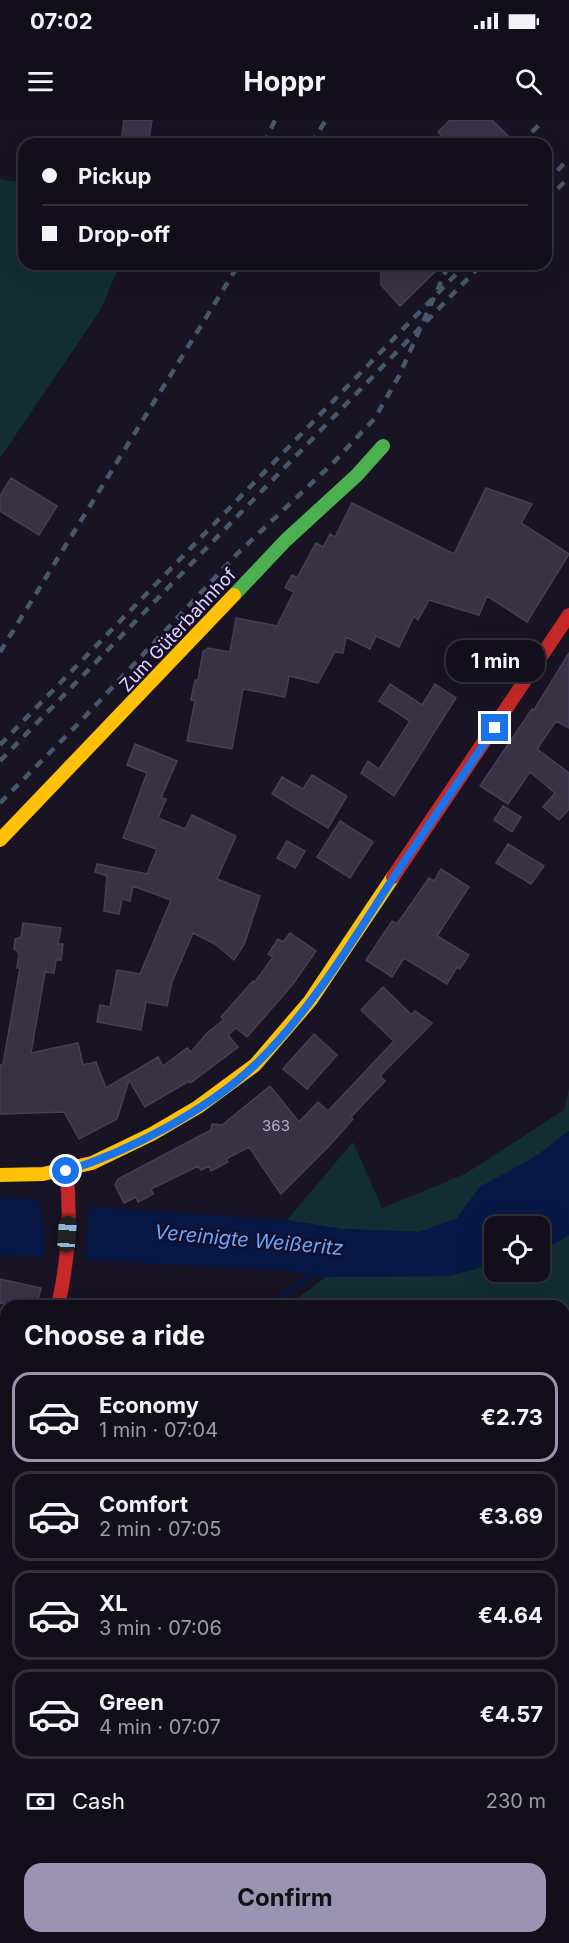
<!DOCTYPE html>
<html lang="en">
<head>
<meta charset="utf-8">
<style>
  :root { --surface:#130f1a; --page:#201d27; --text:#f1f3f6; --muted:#9d9ca2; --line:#322f39; --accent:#9a93b2 }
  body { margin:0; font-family:Inter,sans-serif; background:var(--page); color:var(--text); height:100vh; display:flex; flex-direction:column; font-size:22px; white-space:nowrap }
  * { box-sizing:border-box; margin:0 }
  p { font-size:20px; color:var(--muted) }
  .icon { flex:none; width:33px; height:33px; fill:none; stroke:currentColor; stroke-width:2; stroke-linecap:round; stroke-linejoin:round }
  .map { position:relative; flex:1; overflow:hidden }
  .side { position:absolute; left:0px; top:1180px; width:570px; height:644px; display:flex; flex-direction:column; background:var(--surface); border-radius:18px 18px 0 0; box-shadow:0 6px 24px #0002,0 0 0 2px var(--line) }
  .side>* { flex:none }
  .banner { position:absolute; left:18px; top:18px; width:534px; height:132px; border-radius:18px; box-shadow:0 6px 24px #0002,0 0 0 2px var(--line); display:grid; align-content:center; height:132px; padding:0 24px; background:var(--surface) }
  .controls { position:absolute; left:484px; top:1096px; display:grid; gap:12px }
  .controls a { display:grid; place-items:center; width:66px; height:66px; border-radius:12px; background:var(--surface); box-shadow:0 6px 24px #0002,0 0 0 2px var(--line); font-size:30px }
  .end { position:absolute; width:27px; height:27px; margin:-14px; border:8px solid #1a73e8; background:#fff; box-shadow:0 0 0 3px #fff }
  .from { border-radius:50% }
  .bubble { position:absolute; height:42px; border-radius:18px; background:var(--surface); box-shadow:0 6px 24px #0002,0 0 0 2px var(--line); font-size:20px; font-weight:700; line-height:42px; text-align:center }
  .car { position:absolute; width:18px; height:36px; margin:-18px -9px; border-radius:8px; box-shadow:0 0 4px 2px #0007; background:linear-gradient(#222 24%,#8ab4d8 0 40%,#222 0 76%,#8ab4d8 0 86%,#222 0) }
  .banner b { display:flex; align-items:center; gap:21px; height:57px; font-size:22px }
  .banner b+b { border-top:2px solid var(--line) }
  .banner i { width:15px; height:15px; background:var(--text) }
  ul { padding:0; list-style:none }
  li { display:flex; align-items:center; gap:18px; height:90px; margin:0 12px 9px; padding:0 12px; border:3px solid var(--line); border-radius:18px }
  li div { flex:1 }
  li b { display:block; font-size:22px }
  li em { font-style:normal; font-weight:700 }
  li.active { border-color:var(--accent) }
  li>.icon { width:54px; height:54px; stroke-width:1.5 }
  h2 { padding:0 24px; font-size:27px; line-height:72px }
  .pay { display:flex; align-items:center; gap:15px; height:66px; padding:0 24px; font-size:22px }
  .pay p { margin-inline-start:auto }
  .action { display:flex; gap:12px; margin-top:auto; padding:12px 24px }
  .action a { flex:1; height:69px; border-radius:18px; background:var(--accent); color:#111; font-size:24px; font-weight:700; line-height:69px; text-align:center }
  .status { display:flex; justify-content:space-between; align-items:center; height:42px; padding:0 30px; background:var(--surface); direction:ltr }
  .status svg { height:16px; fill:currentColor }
  header { display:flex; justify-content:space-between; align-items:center; height:78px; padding:0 24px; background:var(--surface); font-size:27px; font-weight:700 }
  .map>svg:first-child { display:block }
</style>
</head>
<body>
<div class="status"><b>07:02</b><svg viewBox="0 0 49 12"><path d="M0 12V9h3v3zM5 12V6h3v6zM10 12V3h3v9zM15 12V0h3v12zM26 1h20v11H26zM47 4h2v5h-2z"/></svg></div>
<header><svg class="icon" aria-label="menu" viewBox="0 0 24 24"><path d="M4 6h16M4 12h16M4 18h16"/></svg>Hoppr<svg class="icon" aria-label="search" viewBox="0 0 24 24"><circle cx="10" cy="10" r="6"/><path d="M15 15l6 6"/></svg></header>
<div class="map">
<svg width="569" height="1823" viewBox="0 0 569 1823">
  <rect width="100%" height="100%" fill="#191423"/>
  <!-- green -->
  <path fill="#122e32" d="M0 59 24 63V144H120L101 189 0 338Z
    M569 968V1011L535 1037 480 1067 457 1098 420 1112 342 1109 287 1100 353 1022 382 1088 465 1054 564 990Z
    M569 1115V1823H101V1818H564V1186H287L326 1157 448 1156 495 1144V1152H540V1132Z
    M6 1473V1654L0 1650V1480Z"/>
  <!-- water -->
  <path fill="#081846" d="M569 1011V1115L540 1132V1107H495V1144L448 1156 326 1157 288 1151 0 1135V1077L34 1079 39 1083 287 1100 342 1109 420 1112 457 1098 480 1067 535 1037Z"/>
  <!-- pier -->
  <path fill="#191423" d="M39 1083 89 1086 85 1141 44 1138 45 1109Z"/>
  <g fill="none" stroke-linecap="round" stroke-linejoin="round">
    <!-- stream -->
    <path stroke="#081846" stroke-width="5" d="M269 1186 318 1150
      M0 1467 6 1459
      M0 1795 6 1800
      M29 1818 34 1823"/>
  </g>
  <!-- building -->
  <path fill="#383245" stroke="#463f58" stroke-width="1.5" d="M124 0H152L148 24H121Z
    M450 0H492L508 16 499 24H449L438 12Z
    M381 144H443L400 186 381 165Z
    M11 358 57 386 39 415 0 391V376Z
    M486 368 532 384 521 403 569 434 527 502 487 476 479 495 429 480 418 500 414 496 399 527 376 516 370 529 346 517 343 533 335 532 318 563 289 556 285 577 243 569 232 629 187 621 195 581 191 580 195 560H198L203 532 208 528 230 532 236 498 277 506 294 472 285 468 292 455 297 458 316 423 323 427 330 414 335 417 352 383 454 434Z
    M569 533V608L556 601 537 629 569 653V689L559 700 543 687 555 673 530 652 508 684 480 666 532 589 534 590Z
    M390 564 422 585 435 564 456 578 394 676 361 653 368 641 379 649 410 601 379 581Z
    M135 624 177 641 161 678 166 679 158 698 185 709 192 695 236 716 217 759 260 776 244 825 234 840 215 824 193 813 172 862 167 886 146 882 141 910 97 902 100 885 110 887 117 850 140 854 171 780 133 766 130 781 122 779 119 794 104 791 107 756 95 752 97 744 147 754 157 729 123 718 147 653 127 645Z
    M312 655 347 676 328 708 272 674 282 657 303 669Z
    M503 686 521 697 512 712 494 700Z
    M340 701 373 722 350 758 317 737Z
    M287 721 305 731 295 748 277 738Z
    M508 724 544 746 531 764 496 743Z
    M441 749 469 767 437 816 469 835 460 849 457 847 447 864 404 838 392 857 366 840 392 801 397 804 429 758 434 761Z
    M23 803 61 808 58 824H63L61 840H56L54 853 45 852 31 933 78 923 83 945 96 942 106 968 158 937 163 946 187 928 191 932 208 912 224 900 221 897 253 861 254 863 273 837 268 834 278 819 283 822 290 813 316 831 293 864 247 917 236 908 228 915 238 927 190 963 189 961 145 987 129 960 117 999 79 1019 64 992 0 994V945L3 944 20 848H17L19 833 14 829 15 819 21 817Z
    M383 867 412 895 415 891 432 903 380 956 385 961 351 997 353 999 329 1026 281 1074 249 1027 226 1039 228 1042 211 1051 209 1046 201 1050 198 1046 151 1069 153 1074 146 1078 138 1082 136 1077 124 1083 115 1065 118 1059 211 1010 212 1004 222 1005 270 966 299 1002 318 982 328 991 394 921 361 890Z
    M314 914 337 935 307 969 283 949Z
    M0 1159 41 1168 36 1186H16L0 1183Z"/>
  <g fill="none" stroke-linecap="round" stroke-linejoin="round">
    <!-- fast -->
    <path stroke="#4caf50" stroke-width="14" d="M234 475 286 420 357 355 383 326
      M0 1284 6 1278"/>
    <!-- slow -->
    <path stroke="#ffc107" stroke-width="14" d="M0 720 234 475
      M0 1055 43 1054 92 1043 152 1014 198 987 255 945 310 881 393 757"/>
    <!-- jam -->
    <path stroke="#c62828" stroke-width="14" d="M393 757 569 495
      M58 1186C68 1141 72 1097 66 1051"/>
    <!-- rail -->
    <path stroke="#47586e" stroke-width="4.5" stroke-dasharray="9 8" stroke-linecap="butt" d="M264 24 275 0
      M311 24 326 0
      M520 24 544 0
      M546 63 569 38
      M546 81 569 57
      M0 532 239 144
      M0 625 466 144
      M0 641 482 144
      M0 683 78 604 238 433 334 342 375 298 399 256 449 144"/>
  </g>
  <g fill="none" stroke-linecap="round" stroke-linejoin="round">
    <!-- route -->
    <path stroke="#1a73e8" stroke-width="8" d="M66 1051C128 1032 208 990 255 945 308 894 348 828 388 766 423 713 459 661 495 608"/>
  </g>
  <g text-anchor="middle" stroke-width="5" stroke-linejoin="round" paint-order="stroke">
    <!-- number labels -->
    <g font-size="15" fill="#b5aed0">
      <text x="276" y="1011">363</text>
    </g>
    <!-- street labels -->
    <g font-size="18" fill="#dfd7ff" stroke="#160e29">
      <text transform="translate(178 510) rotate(-47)" y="6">Zum Güterbahnhof</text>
    </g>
    <!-- water labels -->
    <g font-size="20" font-style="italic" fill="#65a8ff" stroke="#160e29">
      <text transform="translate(249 1120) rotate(5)" y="7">Vereinigte Weißeritz</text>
    </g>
  </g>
</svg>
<div class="controls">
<a><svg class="icon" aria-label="locate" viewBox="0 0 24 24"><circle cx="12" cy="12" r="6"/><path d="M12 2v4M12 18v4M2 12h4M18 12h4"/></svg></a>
</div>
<i class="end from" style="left:66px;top:1051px"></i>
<i class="end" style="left:495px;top:608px"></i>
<div class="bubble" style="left:446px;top:520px;width:99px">1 min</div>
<i class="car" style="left:67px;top:1114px;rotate:4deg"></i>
<div class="banner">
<b><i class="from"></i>Pickup</b>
<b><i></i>Drop-off</b>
</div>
<section class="side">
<h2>Choose a ride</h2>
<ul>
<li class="active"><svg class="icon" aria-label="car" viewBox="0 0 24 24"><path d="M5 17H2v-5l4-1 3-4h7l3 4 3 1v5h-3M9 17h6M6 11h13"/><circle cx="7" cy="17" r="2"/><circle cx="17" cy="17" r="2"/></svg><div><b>Economy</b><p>1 min · 07:04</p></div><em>€2.73</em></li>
<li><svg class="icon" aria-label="car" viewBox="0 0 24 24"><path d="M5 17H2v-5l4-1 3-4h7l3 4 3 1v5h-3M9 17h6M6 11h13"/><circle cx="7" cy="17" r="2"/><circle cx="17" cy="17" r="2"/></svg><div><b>Comfort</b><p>2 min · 07:05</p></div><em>€3.69</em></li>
<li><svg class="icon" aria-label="car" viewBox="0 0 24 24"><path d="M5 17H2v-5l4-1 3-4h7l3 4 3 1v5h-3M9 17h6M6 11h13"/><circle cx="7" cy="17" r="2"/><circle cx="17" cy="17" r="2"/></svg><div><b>XL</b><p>3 min · 07:06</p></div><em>€4.64</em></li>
<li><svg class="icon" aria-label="car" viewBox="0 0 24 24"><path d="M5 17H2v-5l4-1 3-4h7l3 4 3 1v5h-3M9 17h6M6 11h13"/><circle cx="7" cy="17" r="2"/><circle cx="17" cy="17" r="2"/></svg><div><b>Green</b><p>4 min · 07:07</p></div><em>€4.57</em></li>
</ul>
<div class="pay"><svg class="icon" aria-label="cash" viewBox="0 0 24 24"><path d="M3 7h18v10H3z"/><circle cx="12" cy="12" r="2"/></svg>Cash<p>230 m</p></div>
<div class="action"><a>Confirm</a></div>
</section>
</div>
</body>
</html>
